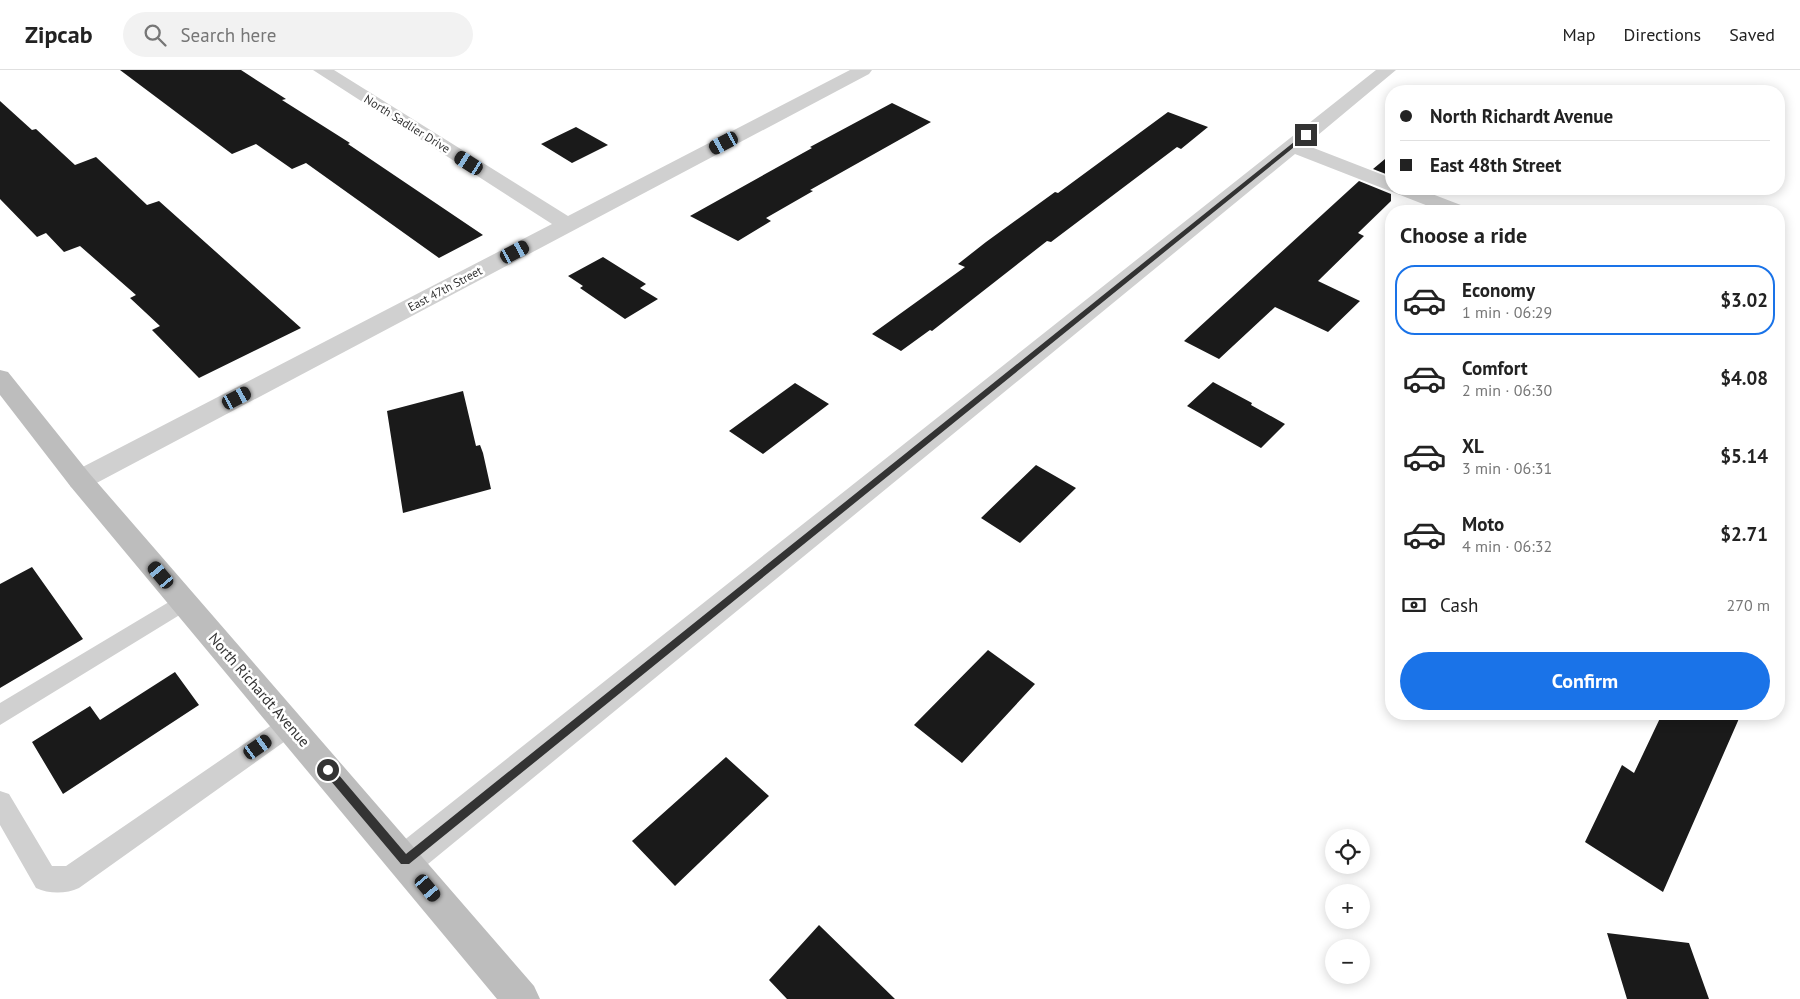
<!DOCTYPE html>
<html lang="en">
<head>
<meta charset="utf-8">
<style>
  :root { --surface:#fff; --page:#f2f2f2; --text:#222; --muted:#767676; --line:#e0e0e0; --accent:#1a73e8 }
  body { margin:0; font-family:"PT Sans",sans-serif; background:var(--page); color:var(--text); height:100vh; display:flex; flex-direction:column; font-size:19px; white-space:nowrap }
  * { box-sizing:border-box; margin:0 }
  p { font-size:16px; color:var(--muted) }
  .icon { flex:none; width:28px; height:28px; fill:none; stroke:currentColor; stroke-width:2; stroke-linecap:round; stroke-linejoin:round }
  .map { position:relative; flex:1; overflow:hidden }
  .side { position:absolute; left:1385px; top:135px; width:400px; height:515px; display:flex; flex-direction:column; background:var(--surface); border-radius:20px; box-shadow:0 2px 12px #0003 }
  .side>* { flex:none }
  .banner { position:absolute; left:1385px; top:15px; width:400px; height:110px; border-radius:20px; box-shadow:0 2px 12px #0003; display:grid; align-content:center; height:110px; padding:0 15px; background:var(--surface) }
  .buttons { position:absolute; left:1325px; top:759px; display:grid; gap:10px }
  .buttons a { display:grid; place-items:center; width:45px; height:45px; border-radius:50%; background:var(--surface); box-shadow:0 2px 12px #0003; font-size:25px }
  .end { position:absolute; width:22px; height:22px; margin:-11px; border:6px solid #333; background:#fff; box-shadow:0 0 0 2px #fff }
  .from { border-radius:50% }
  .car { position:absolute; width:15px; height:30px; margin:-15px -8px; border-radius:6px; box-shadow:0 0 4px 1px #0007; background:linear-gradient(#222 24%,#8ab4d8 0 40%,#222 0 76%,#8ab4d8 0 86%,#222 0) }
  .banner b { display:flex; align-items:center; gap:18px; height:48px; font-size:19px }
  .banner b+b { border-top:1px solid var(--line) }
  .banner i { width:12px; height:12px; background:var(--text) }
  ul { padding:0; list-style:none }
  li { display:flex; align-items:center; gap:15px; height:70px; margin:0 10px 8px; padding:0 5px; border:2px solid transparent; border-radius:20px }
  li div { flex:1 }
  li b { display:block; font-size:19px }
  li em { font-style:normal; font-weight:800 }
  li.on { border-color:var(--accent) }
  li>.icon { width:45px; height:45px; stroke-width:1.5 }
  h2 { padding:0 15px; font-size:22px; line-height:60px }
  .pay { display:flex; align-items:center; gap:12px; height:55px; padding:0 15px; font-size:19px }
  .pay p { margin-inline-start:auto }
  .primary-button { display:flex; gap:10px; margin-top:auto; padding:10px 15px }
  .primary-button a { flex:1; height:58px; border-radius:30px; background:var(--accent); color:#fff; font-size:20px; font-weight:800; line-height:58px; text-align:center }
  header { display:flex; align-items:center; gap:30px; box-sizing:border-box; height:70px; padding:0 25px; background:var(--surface); border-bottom:1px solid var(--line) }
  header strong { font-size:24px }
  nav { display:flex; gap:28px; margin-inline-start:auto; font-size:18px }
  .search { width:350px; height:45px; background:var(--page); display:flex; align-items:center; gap:12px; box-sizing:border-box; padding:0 18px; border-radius:28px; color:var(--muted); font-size:19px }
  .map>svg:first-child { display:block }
</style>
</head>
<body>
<header>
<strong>Zipcab</strong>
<div class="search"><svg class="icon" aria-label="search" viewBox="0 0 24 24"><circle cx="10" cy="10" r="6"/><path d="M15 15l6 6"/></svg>Search here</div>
<nav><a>Map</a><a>Directions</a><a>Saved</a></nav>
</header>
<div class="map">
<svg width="1800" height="929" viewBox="0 0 1800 929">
  <rect width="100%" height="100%" fill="#fff"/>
  <!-- building -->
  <path fill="#1a1a1a" d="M120 0H241L286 29 282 30 350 73 348 74 483 165 439 188 306 93 292 99 256 74 232 84Z
    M0 31 32 60 36 59 75 95 96 87 147 135 159 131 301 258 199 308 152 260 160 256 130 228 136 225 80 176 64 182 46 163 37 167 0 129Z
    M892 33 931 52 810 120 813 121 766 148 771 151 738 171 690 146 812 78 810 77Z
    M1168 42 1208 57 1181 79 1177 77 1051 172 1047 171 932 261 930 260 901 281 872 264 965 197 958 194 986 172 1055 122 1058 123Z
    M576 57 608 75 572 93 541 74Z
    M1391 84V106L1373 99Z
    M1359 111 1391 124V131L1358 163 1364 166 1318 211 1360 231 1328 262 1275 237 1219 289 1184 271Z
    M603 187 646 214 640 218 658 229 625 249 580 218 583 216 568 206Z
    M1213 312 1252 333 1251 335 1285 354 1261 378 1187 336Z
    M795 313 829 334 763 384 729 361Z
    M463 321 476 376 480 375 483 383 491 419 403 443 387 341Z
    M1036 395 1076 418 1020 473 981 448Z
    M32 497 83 569 0 618V514Z
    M988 580 1035 614 962 693 914 655Z
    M175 602 199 635 63 724 32 672 90 636 100 650Z
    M1662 644H1741L1663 822 1585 772 1622 695 1634 703Z
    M726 687 769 726 675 816 632 771Z
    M819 855 895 929H787L769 910Z
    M1607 863 1689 873 1709 929H1627Z"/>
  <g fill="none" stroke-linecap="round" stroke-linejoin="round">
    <!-- lane -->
    <path fill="#d0d0d0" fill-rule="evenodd" d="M184 523 191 526 195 532 191 538 0 655V633Z
      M290 645 298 648 302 655 298 662 79 818C66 824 49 824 36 818L0 755V721L9 724 52 796H66L282 648Z"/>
    <!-- street -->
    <path fill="#d0d0d0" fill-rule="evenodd" d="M313 0H334L568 146 850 0H872L869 4 89 417 80 420 71 417 67 410 71 403 552 154Z
      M1376 0H1396L1306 75 1391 108V119H1419L1466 137 1469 141H1441L1295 84 417 803 405 808 393 803 388 791 393 779Z"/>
    <!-- secondary -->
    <path fill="#bdbdbd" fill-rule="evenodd" d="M0 300 8 302 89 403 534 916 540 929H497L71 417 0 325Z"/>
  </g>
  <!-- route -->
  <path fill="#333" d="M1304 64 1309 65 409 794H401L325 704V697H332L406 784Z"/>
  <g text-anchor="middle" stroke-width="5" stroke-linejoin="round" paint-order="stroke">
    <!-- far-street labels -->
    <g font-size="12" fill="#333" stroke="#fff">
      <text transform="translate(407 54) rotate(32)" y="4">North Sadlier Drive</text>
      <text transform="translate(445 219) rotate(-28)" y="4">East 47th Street</text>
    </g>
    <!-- street labels -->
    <g font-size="15" fill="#333" stroke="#fff">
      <text transform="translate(259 620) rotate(49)" y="5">North Richardt Avenue</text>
    </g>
  </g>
</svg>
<div class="buttons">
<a><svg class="icon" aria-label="locate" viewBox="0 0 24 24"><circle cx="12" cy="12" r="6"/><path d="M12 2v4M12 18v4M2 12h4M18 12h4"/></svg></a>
<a>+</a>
<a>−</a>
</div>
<i class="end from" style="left:328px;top:700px"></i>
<i class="end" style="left:1306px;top:65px"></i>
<i class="car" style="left:724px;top:73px;rotate:242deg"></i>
<i class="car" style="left:469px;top:93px;rotate:302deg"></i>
<i class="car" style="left:515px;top:182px;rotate:62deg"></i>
<i class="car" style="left:237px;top:328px;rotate:62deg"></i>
<i class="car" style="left:161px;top:505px;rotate:320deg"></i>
<i class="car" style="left:258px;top:677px;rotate:55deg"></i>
<i class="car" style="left:428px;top:818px;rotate:140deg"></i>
<div class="banner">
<b><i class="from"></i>North Richardt Avenue</b>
<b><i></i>East 48th Street</b>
</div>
<section class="side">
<h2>Choose a ride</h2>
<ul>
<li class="on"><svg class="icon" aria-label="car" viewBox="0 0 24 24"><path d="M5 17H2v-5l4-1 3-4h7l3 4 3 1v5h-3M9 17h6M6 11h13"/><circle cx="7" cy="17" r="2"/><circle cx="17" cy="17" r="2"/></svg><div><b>Economy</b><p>1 min · 06:29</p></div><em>$3.02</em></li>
<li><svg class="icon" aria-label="car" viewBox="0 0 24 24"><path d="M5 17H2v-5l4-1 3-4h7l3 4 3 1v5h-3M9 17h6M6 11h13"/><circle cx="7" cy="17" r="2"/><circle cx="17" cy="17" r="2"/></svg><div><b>Comfort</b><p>2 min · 06:30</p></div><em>$4.08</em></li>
<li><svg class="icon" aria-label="car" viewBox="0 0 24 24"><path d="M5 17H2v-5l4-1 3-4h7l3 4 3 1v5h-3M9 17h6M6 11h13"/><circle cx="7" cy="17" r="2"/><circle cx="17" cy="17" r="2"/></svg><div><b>XL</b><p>3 min · 06:31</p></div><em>$5.14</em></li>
<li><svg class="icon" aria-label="car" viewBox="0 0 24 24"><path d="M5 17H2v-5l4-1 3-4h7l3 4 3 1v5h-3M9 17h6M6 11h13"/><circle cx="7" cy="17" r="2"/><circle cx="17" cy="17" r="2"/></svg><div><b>Moto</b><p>4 min · 06:32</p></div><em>$2.71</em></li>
</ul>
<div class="pay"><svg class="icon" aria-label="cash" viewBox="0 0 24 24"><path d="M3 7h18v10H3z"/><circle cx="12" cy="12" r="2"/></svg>Cash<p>270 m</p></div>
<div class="primary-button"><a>Confirm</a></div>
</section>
</div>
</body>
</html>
